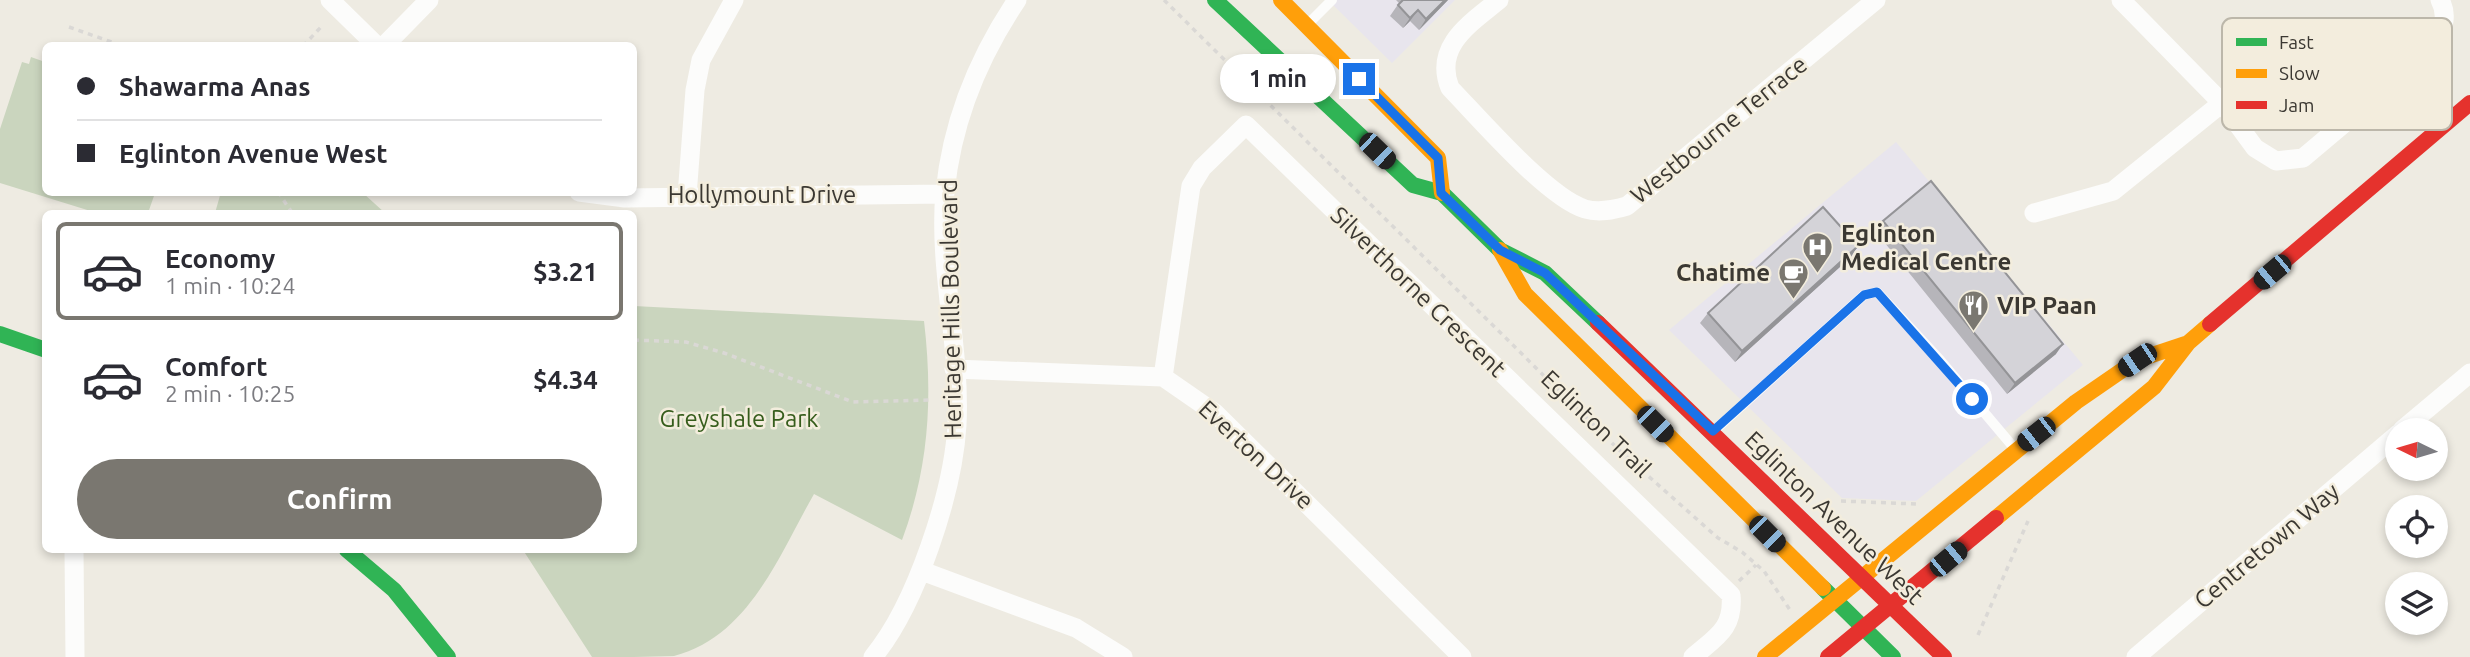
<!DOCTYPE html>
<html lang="en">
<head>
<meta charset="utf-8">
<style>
  :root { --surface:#fff; --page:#f2f2f3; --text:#2b2b33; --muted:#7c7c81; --line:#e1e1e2; --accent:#7a7770 }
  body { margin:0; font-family:Ubuntu,sans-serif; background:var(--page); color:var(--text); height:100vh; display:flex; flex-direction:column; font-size:26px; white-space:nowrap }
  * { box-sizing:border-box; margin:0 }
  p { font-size:23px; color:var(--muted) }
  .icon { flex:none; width:38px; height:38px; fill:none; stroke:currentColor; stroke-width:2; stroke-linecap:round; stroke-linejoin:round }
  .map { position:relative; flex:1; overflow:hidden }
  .drawer { position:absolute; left:42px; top:210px; width:595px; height:343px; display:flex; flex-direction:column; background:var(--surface); border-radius:10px; box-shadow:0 4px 10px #0003 }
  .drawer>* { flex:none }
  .guide { position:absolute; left:42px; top:42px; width:595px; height:154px; border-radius:10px; box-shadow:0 4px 10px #0003; display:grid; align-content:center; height:154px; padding:0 35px; background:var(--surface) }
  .needle { width:46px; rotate:275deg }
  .buttons { position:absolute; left:2385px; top:418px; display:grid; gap:14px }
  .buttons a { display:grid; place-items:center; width:63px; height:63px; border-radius:50%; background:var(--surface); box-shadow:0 4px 10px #0003; font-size:35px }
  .end { position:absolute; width:32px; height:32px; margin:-16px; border:9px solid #1a73e8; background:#fff; box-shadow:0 0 0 4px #fff }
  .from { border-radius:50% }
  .bubble { position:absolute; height:49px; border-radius:24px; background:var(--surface); box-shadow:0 4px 10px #0003; font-size:23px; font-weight:700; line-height:49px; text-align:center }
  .car { position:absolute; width:21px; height:42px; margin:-21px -10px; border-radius:9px; box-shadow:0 0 5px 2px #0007; background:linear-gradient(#222 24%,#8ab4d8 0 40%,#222 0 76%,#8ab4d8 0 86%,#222 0) }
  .guide b { display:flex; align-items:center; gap:24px; height:66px; font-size:26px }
  .guide b+b { border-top:2px solid var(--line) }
  .guide i { width:18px; height:18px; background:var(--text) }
  ul { padding:12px 0 0; list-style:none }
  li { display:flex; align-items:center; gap:21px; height:98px; margin:0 14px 10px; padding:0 21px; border:4px solid transparent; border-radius:10px }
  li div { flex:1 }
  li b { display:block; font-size:26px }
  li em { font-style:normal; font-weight:700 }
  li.current { border-color:var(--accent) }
  li>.icon { width:63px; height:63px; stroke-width:1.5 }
  .action { display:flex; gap:14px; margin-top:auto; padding:14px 35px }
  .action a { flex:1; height:80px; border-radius:42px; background:var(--accent); color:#fff; font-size:28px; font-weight:700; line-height:80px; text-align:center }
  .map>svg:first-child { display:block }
</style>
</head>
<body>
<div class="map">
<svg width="2470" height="657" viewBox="0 0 2470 657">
  <rect width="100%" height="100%" fill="#eeebe2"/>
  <!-- commercial -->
  <path fill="#e8e5ed" d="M1328 0H1455L1392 63Z
    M1896 142 2083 365 1916 501 1842 498 1669 330Z"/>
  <!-- green -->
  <path fill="#cad5be" d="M31 57 45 62 46 192 155 193 148 213H97L0 183V129L22 62 29 64Z
    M221 192 363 193 385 213H215Z
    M634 306 924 321C933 397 929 468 902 540L814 494C779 555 749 637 674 656 650 657 617 657 592 657L523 550H634Z"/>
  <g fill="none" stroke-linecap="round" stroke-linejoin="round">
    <!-- path -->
    <path stroke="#dad8d5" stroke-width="3.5" stroke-dasharray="5 5" stroke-linecap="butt" d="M1164 0 1619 450 1718 538 1742 552 1764 571 1790 610
      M69 27 123 46
      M303 46 321 27
      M232 192V193
      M278 192 293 214
      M634 340 686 342 724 353 853 402 932 400
      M1841 501 1916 504
      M1739 581 1756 565
      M1978 635 2028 521"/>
    <!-- lane -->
    <path stroke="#fcfcfb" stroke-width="10" d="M1310 22 1332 0
      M1716 429 1864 295 1877 292 1940 360 2015 449"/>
    <!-- street -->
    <path stroke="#fcfcfb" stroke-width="19" d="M330 0 377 46
      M1499 0C1471 23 1433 46 1450 88 1480 119 1548 198 1585 209 1599 213 1613 210 1627 206L1876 0
      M2121 0 2222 103 2255 148 2276 161 2303 158 2436 46C2442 30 2449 16 2440 0
      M384 46 429 0
      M579 192 625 198 945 194
      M687 196 695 90 701 60 734 0
      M2034 213 2113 191 2222 103
      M954 369 1163 377 1215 413 1462 657
      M1163 377 1191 186 1202 168 1246 125 1731 595C1734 629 1716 637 1693 657
      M2402 430 2470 373
      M74 550 75 657
      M922 571 1076 628 1123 657
      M873 657C916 605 953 493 957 425 961 347 938 270 945 192 952 122 978 58 1017 0
      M2136 657 2398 434"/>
    <!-- fast -->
    <path stroke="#30b455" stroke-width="16" d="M1215 0 1413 185 1442 193 1500 250 1545 273 1598 323
      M0 334 46 350
      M347 550 394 590 448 657
      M1823 588 1893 657"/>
    <!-- slow -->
    <path stroke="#ff9f0a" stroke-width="16" d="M1281 0 1438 158 1442 193
      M1500 250 1525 294 1823 588
      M1996 518 2154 387 2188 343 2210 324
      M1765 657 2076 402 2137 360 2188 343"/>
    <!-- jam -->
    <path stroke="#e5322d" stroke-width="16" d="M1598 323 1944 657
      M2210 324 2470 103
      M1828 657 1996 518"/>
  </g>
  <!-- wall -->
  <path fill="#b6b5ba" d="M1396 0H1448L1419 30 1410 21 1403 28 1390 16 1399 3Z
    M1883 221 2056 354 2007 394 1876 232Z
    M1851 257 1735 362 1700 323 1708 313Z"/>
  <!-- shaded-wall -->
  <path fill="#949497" d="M1445 0H1448L1419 30 1426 19Z
    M1418 10 1410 21 1403 28 1410 18Z
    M1858 246 1851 257 1735 362 1742 351Z
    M2063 344 2056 354 2007 394 2015 383Z"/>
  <!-- building -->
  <path fill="#d4d3d8" stroke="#949497" stroke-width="2" d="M1403 0H1445L1426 19 1418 10 1410 18 1398 5Z
    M1931 181 2063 344 2015 383 1883 221Z
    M1823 207 1858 246 1742 351 1708 313Z"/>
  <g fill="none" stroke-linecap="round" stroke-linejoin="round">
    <!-- route -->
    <path stroke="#1a73e8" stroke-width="9" d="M1359 79 1438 158 1441 193 1500 250 1545 273 1713 431 1864 295 1877 292 1972 399"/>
  </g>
  <!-- icons -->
  <defs>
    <symbol id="hospital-pin" viewBox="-11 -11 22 30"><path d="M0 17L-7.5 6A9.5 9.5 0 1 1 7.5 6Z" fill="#7a7770" stroke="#f3eddd"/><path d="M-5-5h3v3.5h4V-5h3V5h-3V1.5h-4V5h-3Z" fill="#fff"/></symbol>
    <symbol id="cafe-pin" viewBox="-11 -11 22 30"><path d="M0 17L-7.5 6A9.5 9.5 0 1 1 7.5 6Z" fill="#7a7770" stroke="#f3eddd"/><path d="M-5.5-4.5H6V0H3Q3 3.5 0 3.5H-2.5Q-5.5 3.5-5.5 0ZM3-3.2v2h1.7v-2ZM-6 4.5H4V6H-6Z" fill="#fff"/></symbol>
    <symbol id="restaurant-pin" viewBox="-11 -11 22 30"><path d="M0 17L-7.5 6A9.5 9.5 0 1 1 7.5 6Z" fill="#7a7770" stroke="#f3eddd"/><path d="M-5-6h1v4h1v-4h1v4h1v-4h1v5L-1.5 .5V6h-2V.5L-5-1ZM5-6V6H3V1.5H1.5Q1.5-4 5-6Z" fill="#fff"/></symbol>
  </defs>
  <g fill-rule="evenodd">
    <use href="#hospital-pin" x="1800" y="230" width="35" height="47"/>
    <use href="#cafe-pin" x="1776" y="256" width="35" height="47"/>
    <use href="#restaurant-pin" x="1956" y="288" width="35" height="47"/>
  </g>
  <g text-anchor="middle" stroke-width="5" stroke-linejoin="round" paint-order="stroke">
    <!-- street labels -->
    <g font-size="24" fill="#3b3832" stroke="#f3eddd">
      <text transform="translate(1719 130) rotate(-39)" y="8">Westbourne Terrace</text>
      <text x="762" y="203">Hollymount Drive</text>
      <text transform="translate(1418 292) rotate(44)" y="8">Silverthorne Crescent</text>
      <text transform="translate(951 309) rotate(-91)" y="8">Heritage Hills Boulevard</text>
      <text transform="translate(1596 424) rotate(44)" y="8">Eglinton Trail</text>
      <text transform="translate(1256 455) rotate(43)" y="8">Everton Drive</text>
      <text transform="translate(1834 518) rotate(44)" y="8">Eglinton Avenue West</text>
      <text transform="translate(2267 546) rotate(-40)" y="8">Centretown Way</text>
    </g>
    <!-- poi labels -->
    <g font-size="24" font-weight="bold" fill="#3b3832" stroke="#f3eddd" text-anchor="start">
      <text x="1841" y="242">Eglinton<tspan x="1841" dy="28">Medical Centre</tspan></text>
      <text x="1770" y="281" text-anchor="end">Chatime</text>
      <text x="1997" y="314">VIP Paan</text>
    </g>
    <!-- park labels -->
    <g font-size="24" fill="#365d1c" stroke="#f3eddd">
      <text x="739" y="427">Greyshale Park</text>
    </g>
  </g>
  <!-- legend -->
  <rect x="2222" y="18" width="230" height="112" rx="10" fill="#f3eddd" stroke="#bcb7aa" stroke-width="2"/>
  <rect x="2236" y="38" width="31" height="8" fill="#30b455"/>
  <rect x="2236" y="69" width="31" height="9" fill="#ff9f0a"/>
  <rect x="2236" y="101" width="31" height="8" fill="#e5322d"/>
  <g font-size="19" fill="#3b3832">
    <text x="2279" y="49">Fast</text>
    <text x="2279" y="80">Slow</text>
    <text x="2279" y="112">Jam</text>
  </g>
</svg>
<div class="buttons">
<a><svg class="needle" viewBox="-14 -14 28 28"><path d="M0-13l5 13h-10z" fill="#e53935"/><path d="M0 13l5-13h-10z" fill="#7c7c81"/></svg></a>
<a><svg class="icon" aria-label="locate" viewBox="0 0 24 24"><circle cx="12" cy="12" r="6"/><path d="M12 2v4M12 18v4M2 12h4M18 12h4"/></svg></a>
<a><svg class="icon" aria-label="layers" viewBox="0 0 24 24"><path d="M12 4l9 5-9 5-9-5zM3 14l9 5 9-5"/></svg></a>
</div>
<i class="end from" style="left:1972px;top:399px"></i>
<i class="end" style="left:1359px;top:79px"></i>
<div class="bubble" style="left:1220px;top:54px;width:116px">1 min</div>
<i class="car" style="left:1377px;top:151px;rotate:134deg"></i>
<i class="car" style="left:2272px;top:272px;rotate:230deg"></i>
<i class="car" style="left:2137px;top:360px;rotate:236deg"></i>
<i class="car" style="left:1655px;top:424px;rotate:135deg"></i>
<i class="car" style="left:2036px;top:434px;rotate:232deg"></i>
<i class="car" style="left:1767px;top:534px;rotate:135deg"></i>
<i class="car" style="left:1948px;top:559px;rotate:50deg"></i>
<div class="guide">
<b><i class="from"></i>Shawarma Anas</b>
<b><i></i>Eglinton Avenue West</b>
</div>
<section class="drawer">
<ul>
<li class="current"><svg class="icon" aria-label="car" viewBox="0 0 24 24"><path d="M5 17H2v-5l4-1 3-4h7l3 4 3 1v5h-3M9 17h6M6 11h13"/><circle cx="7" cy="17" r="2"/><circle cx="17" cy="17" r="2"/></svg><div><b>Economy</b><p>1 min · 10:24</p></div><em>$3.21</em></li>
<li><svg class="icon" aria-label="car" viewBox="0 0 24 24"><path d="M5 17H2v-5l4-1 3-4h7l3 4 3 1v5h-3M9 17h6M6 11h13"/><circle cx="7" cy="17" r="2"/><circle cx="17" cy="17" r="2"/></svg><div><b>Comfort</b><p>2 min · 10:25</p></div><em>$4.34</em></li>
</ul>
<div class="action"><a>Confirm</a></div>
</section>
</div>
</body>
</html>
